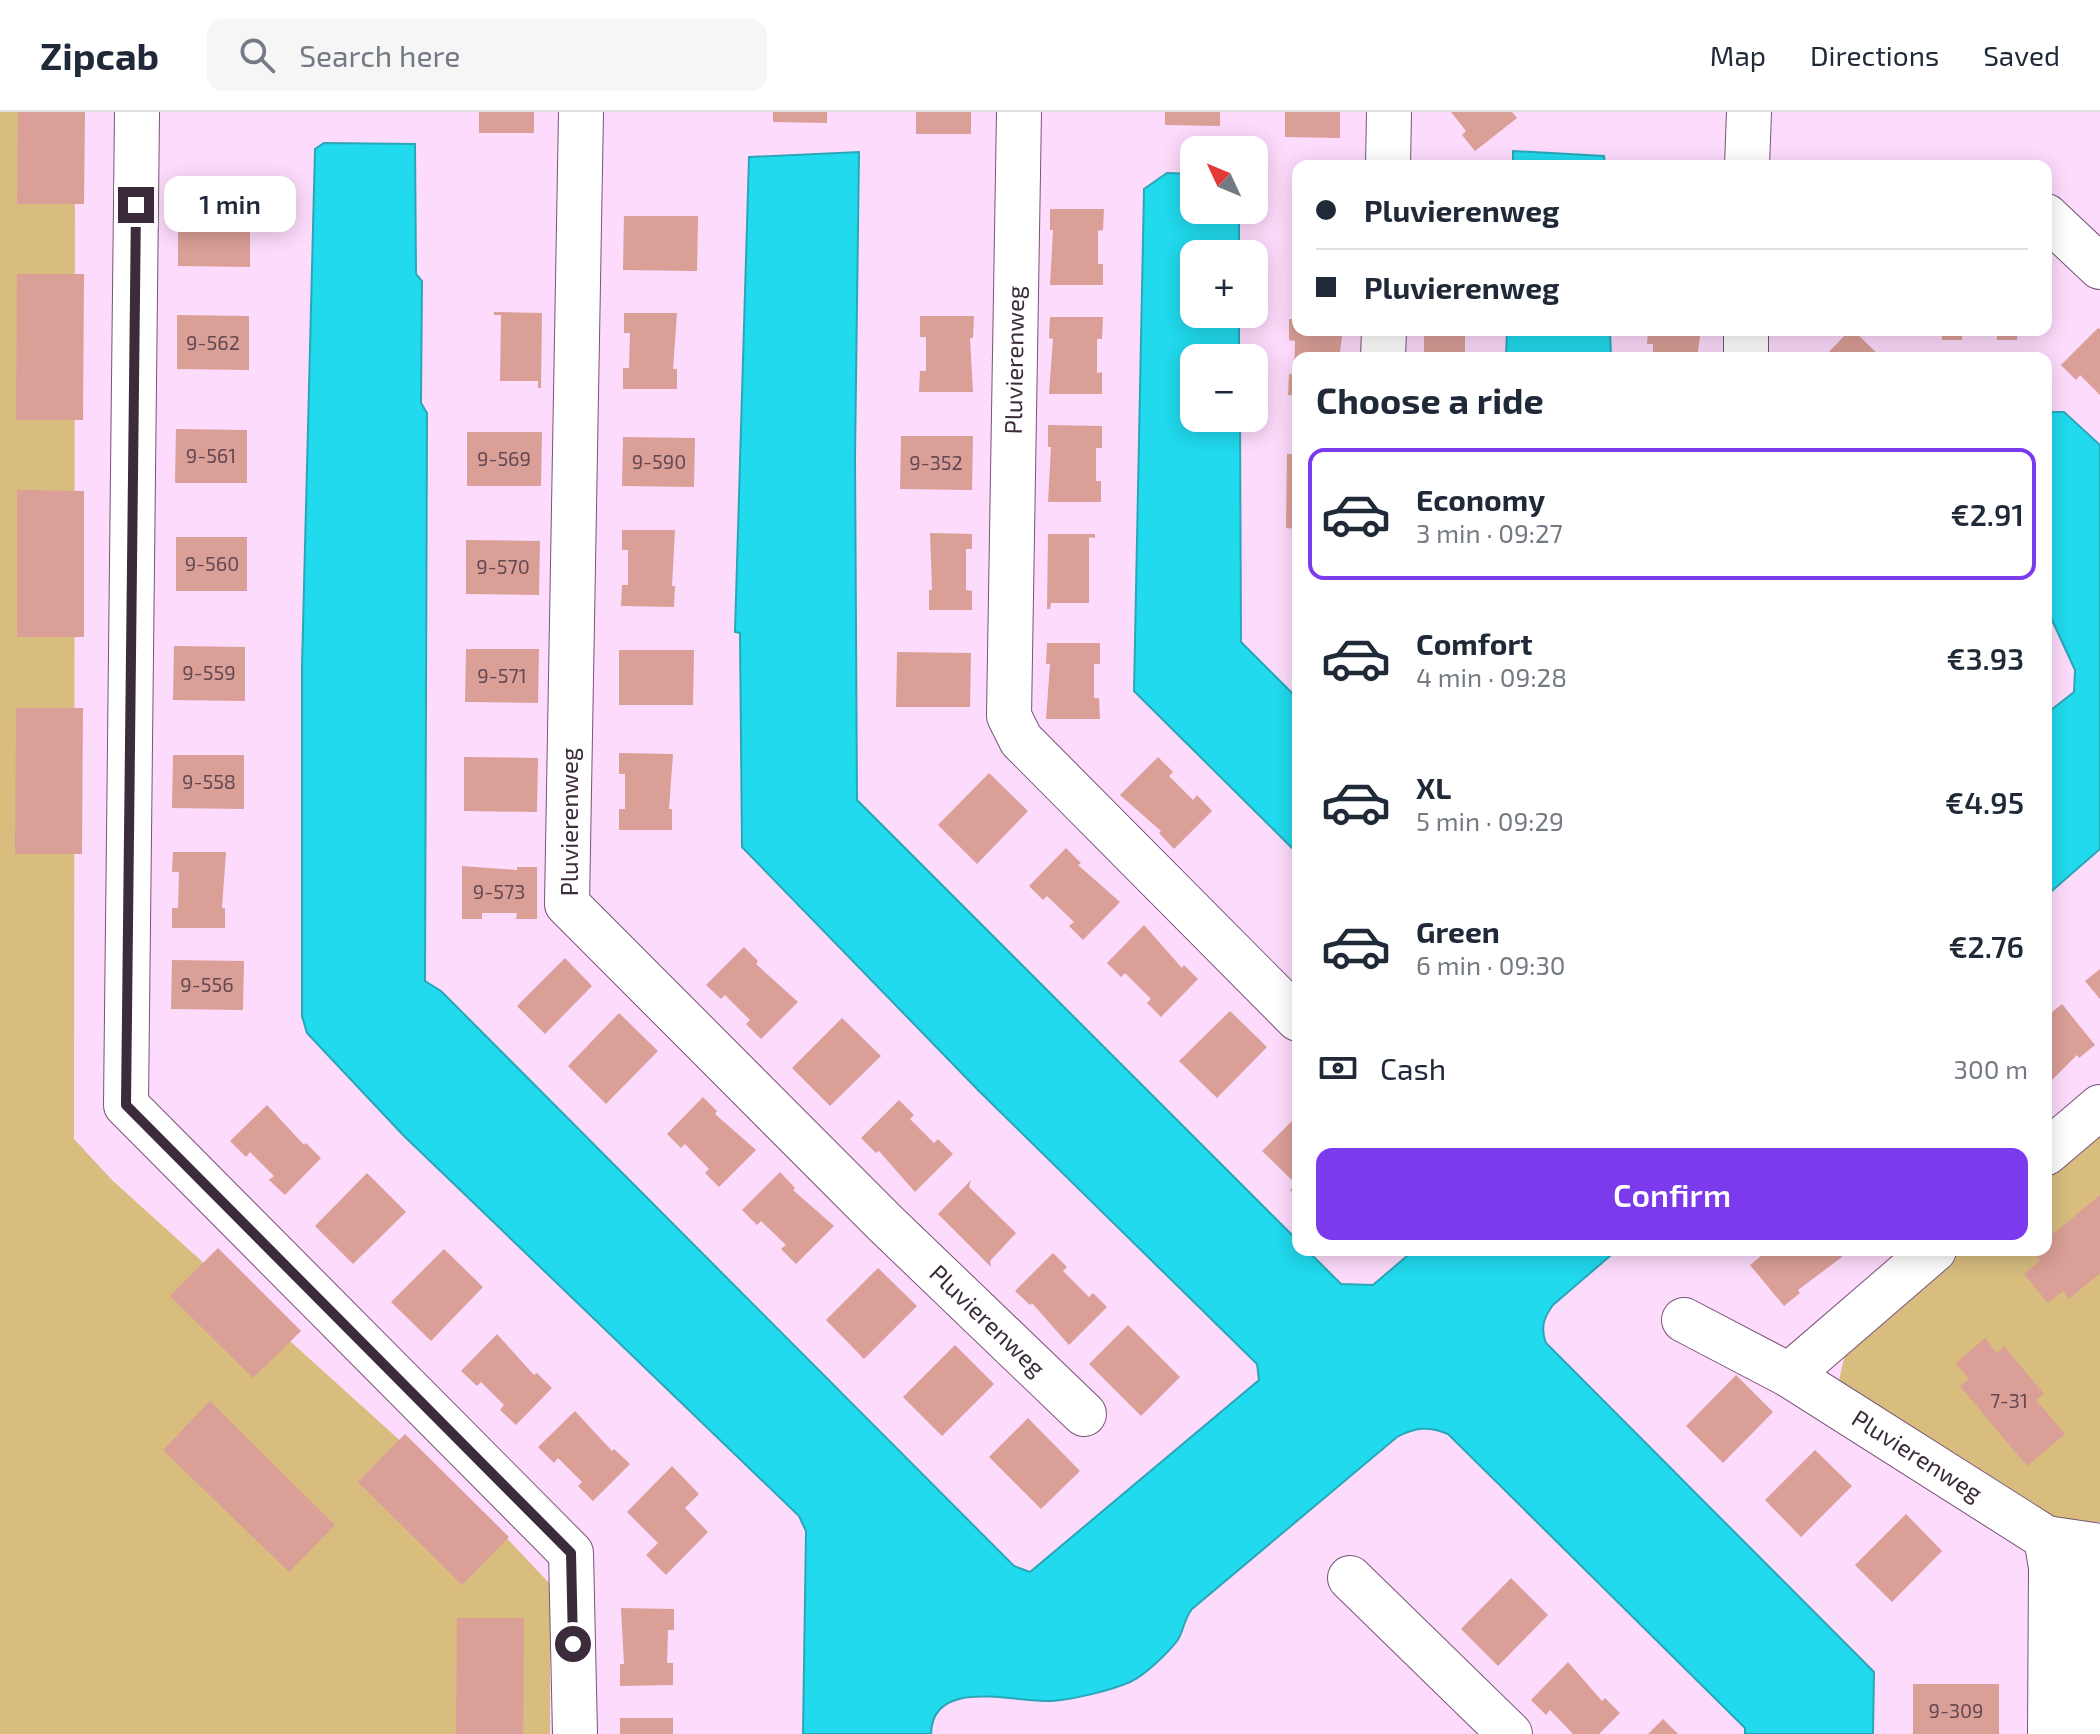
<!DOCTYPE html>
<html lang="en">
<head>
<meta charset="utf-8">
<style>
  :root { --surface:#fff; --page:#f6f6f7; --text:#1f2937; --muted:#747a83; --line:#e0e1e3; --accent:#7c3aed }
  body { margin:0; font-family:"Exo 2",sans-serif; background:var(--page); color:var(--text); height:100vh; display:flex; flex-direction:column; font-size:30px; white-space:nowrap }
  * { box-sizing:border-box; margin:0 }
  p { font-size:26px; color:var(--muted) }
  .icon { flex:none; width:44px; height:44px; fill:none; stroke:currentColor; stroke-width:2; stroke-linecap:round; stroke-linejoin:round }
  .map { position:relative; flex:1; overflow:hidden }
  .sheet { position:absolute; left:1292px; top:240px; width:760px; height:904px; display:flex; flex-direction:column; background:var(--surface); border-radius:16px; box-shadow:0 4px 20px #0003 }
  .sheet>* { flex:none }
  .top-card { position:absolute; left:1292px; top:48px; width:760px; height:176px; border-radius:16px; box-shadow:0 4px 20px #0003; display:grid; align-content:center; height:176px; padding:0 24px; background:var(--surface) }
  .needle { width:52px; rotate:314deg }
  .controls { position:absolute; left:1180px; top:24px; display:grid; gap:16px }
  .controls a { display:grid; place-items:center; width:88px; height:88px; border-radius:16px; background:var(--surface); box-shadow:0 4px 20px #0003; font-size:40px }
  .end { position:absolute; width:36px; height:36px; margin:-18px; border:10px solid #3c2b3b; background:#fff; box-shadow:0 0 0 4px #fff }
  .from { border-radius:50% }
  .bubble { position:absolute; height:56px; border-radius:16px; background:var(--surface); box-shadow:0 4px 20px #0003; font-size:26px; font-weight:600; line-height:56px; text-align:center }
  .top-card b { display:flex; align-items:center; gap:28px; height:76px; font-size:30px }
  .top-card b+b { border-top:2px solid var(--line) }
  .top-card i { width:20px; height:20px; background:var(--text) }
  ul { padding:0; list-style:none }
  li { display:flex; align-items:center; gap:24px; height:132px; margin:0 16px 12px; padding:0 8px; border:4px solid transparent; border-radius:16px }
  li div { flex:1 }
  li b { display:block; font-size:30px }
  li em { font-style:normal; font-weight:600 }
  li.selected { border-color:var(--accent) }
  li>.icon { width:72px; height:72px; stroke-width:1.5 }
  h2 { padding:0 24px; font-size:36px; line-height:96px }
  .pay { display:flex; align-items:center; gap:20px; height:88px; padding:0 24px; font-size:30px }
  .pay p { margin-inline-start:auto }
  .cta { display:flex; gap:16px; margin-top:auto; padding:16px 24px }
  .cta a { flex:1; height:92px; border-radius:16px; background:var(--accent); color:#fff; font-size:32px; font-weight:600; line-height:92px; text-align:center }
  header { display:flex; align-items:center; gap:48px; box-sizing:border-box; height:112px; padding:0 40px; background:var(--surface); border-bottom:2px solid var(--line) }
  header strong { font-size:38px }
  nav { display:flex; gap:44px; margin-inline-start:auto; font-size:28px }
  .search { width:560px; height:72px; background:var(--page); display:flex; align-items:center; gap:20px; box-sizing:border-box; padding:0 28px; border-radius:16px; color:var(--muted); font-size:30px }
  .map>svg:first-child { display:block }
</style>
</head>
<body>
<header>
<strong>Zipcab</strong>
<div class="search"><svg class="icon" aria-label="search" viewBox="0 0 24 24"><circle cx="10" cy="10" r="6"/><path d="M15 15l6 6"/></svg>Search here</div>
<nav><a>Map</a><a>Directions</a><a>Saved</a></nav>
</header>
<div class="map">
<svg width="2100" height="1622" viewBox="0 0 2100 1622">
  <rect width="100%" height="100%" fill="#fddbfc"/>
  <!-- green -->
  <path fill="#d8bd7f" d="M0 0H75L74 1027 112 1068 500 1419 550 1472V1622H0Z
    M2100 1023V1410H2055L1838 1273 1847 1233 1961 1138H2046V1068Z"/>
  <!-- water -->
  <path fill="#21daee" stroke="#29a6b8" stroke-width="2" d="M324 31 415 32 416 162 422 169 421 291 427 301 425 869 441 879 1014 1454 1030 1460 1259 1268 1257 1252 978 978 742 735 740 521 735 520 749 45 859 40 855 345 857 688 1298 1129V1138H1307L1341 1172 1373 1173 1414 1138H1617L1553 1193C1544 1205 1540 1216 1546 1231L1874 1560 1873 1622H1745V1616L1448 1322C1429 1314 1415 1315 1397 1325L1192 1497C1184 1507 1183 1521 1177 1529 1168 1541 1144 1564 1130 1570 1109 1579 1075 1587 1052 1589 1016 1591 932 1564 931 1622H803L806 1419 799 1404 403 1023 307 921 302 904V554L315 37Z
    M1513 39 1604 44 1605 54H1513Z
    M1167 61 1194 62V98H1239V142H1194V202H1239V246H1194V306H1240L1241 530 1298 587V742L1134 579 1144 77Z
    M1507 218H1610L1611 246H1506Z
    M2046 300H2064L2100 333V737L2046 784V602L2074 580 2075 558 2046 495Z"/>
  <!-- building -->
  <path fill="#da9f97" d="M18 0H85L84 92H17Z
    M479 0H534V21H479Z
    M773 0H827V11L773 10Z
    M916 0H971V22H916Z
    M1165 0H1220V14L1165 13Z
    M1285 0H1340V26L1285 25Z
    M1451 0H1512L1517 6 1475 39 1462 23 1466 19Z
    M1050 97H1104L1103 118 1098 119V152H1103V173H1050L1053 118H1050Z
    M178 100 250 101V155L178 154Z
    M624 104H698L697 159 623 158Z
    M17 162H84L83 308H16Z
    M494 200 542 201 541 276H538V269H500L501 203H494Z
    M624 201H677L673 257H677V277H623V256H629L630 221H624Z
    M177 203 249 204V258L177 257Z
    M920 204H974L973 226H970L973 280H919L920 259H926V225H920Z
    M1050 205H1103L1102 227H1097V261L1102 260V282H1049L1053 227 1049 226Z
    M1289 207H1298V218H1343L1339 246H1298V283H1288L1289 262H1294L1295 229 1289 228Z
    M2098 216 2100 217V283L2080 263 2076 268 2061 253Z
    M1424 218H1465V246H1424Z
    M1648 218H1701L1697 246H1653V232H1647Z
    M1850 218H1853L1882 246H1823Z
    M1942 218H2018L2017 228H1997V222H1962V228H1942Z
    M1048 313 1102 314V336H1096V369H1101V390H1048L1051 335H1048Z
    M176 317 247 318V371H175Z
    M467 320H542L541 374H467Z
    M901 324H973L972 378 900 377Z
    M623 325 695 326 694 375 622 374Z
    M1287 342H1298V417L1286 416Z
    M17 378 84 379V525H17Z
    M622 418H675L672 474H675L674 495 621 494 622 473H628V438H622Z
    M930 421 972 422V437H966V478L972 479V498H929V478H932Z
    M1048 422H1095V426L1089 425V491H1051L1050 497H1047Z
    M176 425H247V479H176Z
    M466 428 540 429 539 483 466 482Z
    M1047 531H1100V552H1094V586H1099L1100 607H1046L1050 552H1046Z
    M174 534 245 535V589L173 588Z
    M466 537H539L538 591 465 590Z
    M619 538H694L693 593H619Z
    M897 540 971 541 970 595H896Z
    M16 596H83L82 742H15Z
    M619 641 673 642 669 697H672V718H619V697H625V662H619Z
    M173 643H244V697L172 696Z
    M464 645 538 646 537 700 464 699Z
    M1158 645 1173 660 1169 664 1193 688 1197 683 1212 699 1174 737 1159 721 1161 719 1120 683Z
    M989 661 1028 699 977 752 938 713Z
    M1066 736 1081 751 1078 753 1120 790 1083 828 1069 814 1074 810 1047 784 1043 788 1029 774Z
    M173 740H226L222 796H225V816H172V796H178L179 760H172Z
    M462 754 517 758V755H537V807H516L517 801H482V807H462Z
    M1144 813 1182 856 1184 853 1198 867 1161 905 1147 891 1151 887 1125 861 1121 865 1107 851Z
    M744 835 758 849 756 852 798 890 761 927 746 912 750 908 725 883 721 887 706 873Z
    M565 846 592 874 545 922 517 894Z
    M172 848 244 849 243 898 171 897Z
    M2100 857V887L2085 869Z
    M2062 892 2095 933 2079 946 2077 943 2046 974V913L2050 910 2046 905Z
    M1230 899 1267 935 1217 986 1179 949Z
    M619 901 658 939 606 992 568 954Z
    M842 906 881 944 830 994 792 956Z
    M703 985 717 999 715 1002 756 1038 719 1075 705 1061 709 1057 685 1032 681 1036 667 1022Z
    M899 988 914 1003 910 1007 934 1031 938 1027 953 1042 915 1080 879 1039 876 1041 861 1026Z
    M267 993 304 1033 306 1031 321 1046 285 1083 269 1068 274 1064 250 1040 246 1045 230 1029Z
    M1298 1003V1075L1293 1081 1290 1078 1296 1072 1262 1039Z
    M780 1060 795 1076 793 1078 834 1114 796 1152 781 1137 786 1133 761 1109 757 1113 742 1098Z
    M367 1061 406 1100 353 1152 315 1114Z
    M971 1068 969 1075 1016 1121 990 1149 991 1155 938 1102Z
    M2100 1083V1161L2069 1187 2063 1179 2048 1191 2024 1162 2040 1149 2032 1140 2046 1138V1128Z
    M218 1136 301 1219 253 1266 170 1184Z
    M444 1137 483 1175 431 1229 391 1190Z
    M1777 1138H1836L1842 1145 1798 1178 1800 1181 1784 1194 1750 1153 1766 1140 1770 1144Z
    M1053 1141 1067 1155 1063 1159 1089 1185 1093 1181 1107 1195 1069 1233 1032 1191 1030 1193 1015 1179Z
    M878 1156 917 1194 864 1247 826 1208Z
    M1128 1213 1180 1265 1141 1304 1089 1252Z
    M497 1222 534 1263 537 1261 552 1276 516 1313 500 1298 504 1293 481 1270 477 1274 461 1259Z
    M1985 1226 1997 1241 2004 1234 2044 1282 2036 1288 2065 1322 2027 1354 1960 1274 1969 1267 1956 1251Z
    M955 1233 994 1272 942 1324 903 1285Z
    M1736 1263 1773 1300 1723 1351 1686 1314Z
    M210 1289 335 1413 289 1460 163 1338Z
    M575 1299 612 1339 614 1337 630 1352 593 1389 578 1374 582 1370 558 1346 554 1351 538 1335Z
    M1028 1306 1080 1359 1041 1397 989 1345Z
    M405 1322 509 1425 462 1473 358 1370Z
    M1815 1338 1852 1374 1801 1425 1765 1388Z
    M672 1354 699 1382 685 1396 708 1420 666 1463 646 1443 658 1431 627 1400Z
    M1906 1402 1942 1439 1892 1490 1855 1453Z
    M1511 1466 1548 1503 1498 1554 1461 1517Z
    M621 1496 674 1497V1518H668L667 1551H673V1573L620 1574V1552H624Z
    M457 1506H524L523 1622H456Z
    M1568 1550 1602 1589 1605 1586 1620 1601 1599 1622H1573L1550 1598 1546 1603 1531 1588Z
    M1913 1572H1999V1622H1913Z
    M620 1606H673V1622H620Z
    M1663 1607 1678 1622H1648Z"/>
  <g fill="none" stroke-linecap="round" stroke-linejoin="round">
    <defs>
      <g id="minor">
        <path d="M137 0 126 993 571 1441 575 1622"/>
        <path id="s1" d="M581 0 567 792 885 1111 1084 1302"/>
        <path d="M1019 0 1009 604 1021 628 1298 907"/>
        <path d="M1388 54 1389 0"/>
        <path d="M1747 54 1749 0"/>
        <path d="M2046 104 2100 155"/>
        <path d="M1383 246 1384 218"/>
        <path d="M1746 246V218"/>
        <path d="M2046 1041 2100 995"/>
        <path id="s2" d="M1684 1208 1789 1263 2046 1426 2100 1434"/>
        <path d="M1789 1263 1934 1138"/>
        <path d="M2046 1426 2051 1455 2050 1622"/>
        <path d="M1350 1466 1510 1622"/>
        <path d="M2086 1622 2087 1434"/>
      </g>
    </defs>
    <!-- minor casing -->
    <use href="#minor" stroke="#785478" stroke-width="46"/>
    <!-- minor -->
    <use href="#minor" stroke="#fff" stroke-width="44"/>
  </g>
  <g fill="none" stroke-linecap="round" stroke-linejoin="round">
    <!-- route -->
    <path stroke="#3c2b3b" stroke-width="10" d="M136 93 126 993 571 1441 573 1532"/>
  </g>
  <g text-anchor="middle" stroke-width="8" stroke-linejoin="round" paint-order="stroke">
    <!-- number labels -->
    <g font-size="20" fill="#644852">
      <text x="213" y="238">9-562</text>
      <text x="211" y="351">9-561</text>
      <text x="504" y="354">9-569</text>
      <text x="659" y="357">9-590</text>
      <text x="936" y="358">9-352</text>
      <text x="212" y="459">9-560</text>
      <text x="503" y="462">9-570</text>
      <text x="209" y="568">9-559</text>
      <text x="502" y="571">9-571</text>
      <text x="209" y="677">9-558</text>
      <text x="499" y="787">9-573</text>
      <text x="207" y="880">9-556</text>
      <text x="2009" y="1296">7-31</text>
      <text x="1956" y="1606">9-309</text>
    </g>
    <!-- street labels -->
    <g font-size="24" fill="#3c2b3b" stroke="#fff">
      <text transform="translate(1015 248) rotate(-89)" y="8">Pluvierenweg</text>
      <text transform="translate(570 710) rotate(-90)" y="8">Pluvierenweg</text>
      <text dy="8" stroke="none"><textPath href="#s1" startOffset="1384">Pluvierenweg</textPath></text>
      <text dy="8" stroke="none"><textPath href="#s2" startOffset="270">Pluvierenweg</textPath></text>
    </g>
  </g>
</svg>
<div class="controls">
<a><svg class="needle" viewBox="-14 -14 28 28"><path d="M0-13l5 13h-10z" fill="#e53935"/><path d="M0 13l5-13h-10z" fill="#747a83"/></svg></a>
<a>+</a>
<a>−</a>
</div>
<i class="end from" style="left:573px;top:1532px"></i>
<i class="end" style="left:136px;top:93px"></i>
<div class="bubble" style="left:164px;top:64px;width:132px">1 min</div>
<div class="top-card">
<b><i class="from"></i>Pluvierenweg</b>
<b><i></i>Pluvierenweg</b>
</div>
<section class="sheet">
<h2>Choose a ride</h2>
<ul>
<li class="selected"><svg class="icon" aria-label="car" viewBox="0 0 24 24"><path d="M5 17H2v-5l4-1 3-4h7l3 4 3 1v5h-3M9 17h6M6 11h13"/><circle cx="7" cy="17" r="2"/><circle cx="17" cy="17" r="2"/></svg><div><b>Economy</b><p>3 min · 09:27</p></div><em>€2.91</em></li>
<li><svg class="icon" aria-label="car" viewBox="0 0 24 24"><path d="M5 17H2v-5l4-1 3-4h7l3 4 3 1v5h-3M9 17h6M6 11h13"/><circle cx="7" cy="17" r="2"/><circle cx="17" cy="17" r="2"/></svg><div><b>Comfort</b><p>4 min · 09:28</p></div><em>€3.93</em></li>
<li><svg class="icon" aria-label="car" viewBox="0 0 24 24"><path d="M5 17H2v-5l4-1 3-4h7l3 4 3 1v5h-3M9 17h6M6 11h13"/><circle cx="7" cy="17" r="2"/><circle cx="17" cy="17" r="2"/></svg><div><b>XL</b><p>5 min · 09:29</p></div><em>€4.95</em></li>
<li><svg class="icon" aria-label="car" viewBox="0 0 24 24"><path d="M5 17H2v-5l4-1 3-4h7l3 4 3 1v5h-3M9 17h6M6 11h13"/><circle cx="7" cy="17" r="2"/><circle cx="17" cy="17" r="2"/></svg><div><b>Green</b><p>6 min · 09:30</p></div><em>€2.76</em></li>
</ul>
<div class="pay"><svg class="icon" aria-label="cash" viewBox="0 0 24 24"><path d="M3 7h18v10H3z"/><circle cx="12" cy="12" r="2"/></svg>Cash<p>300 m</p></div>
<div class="cta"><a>Confirm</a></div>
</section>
</div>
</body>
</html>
